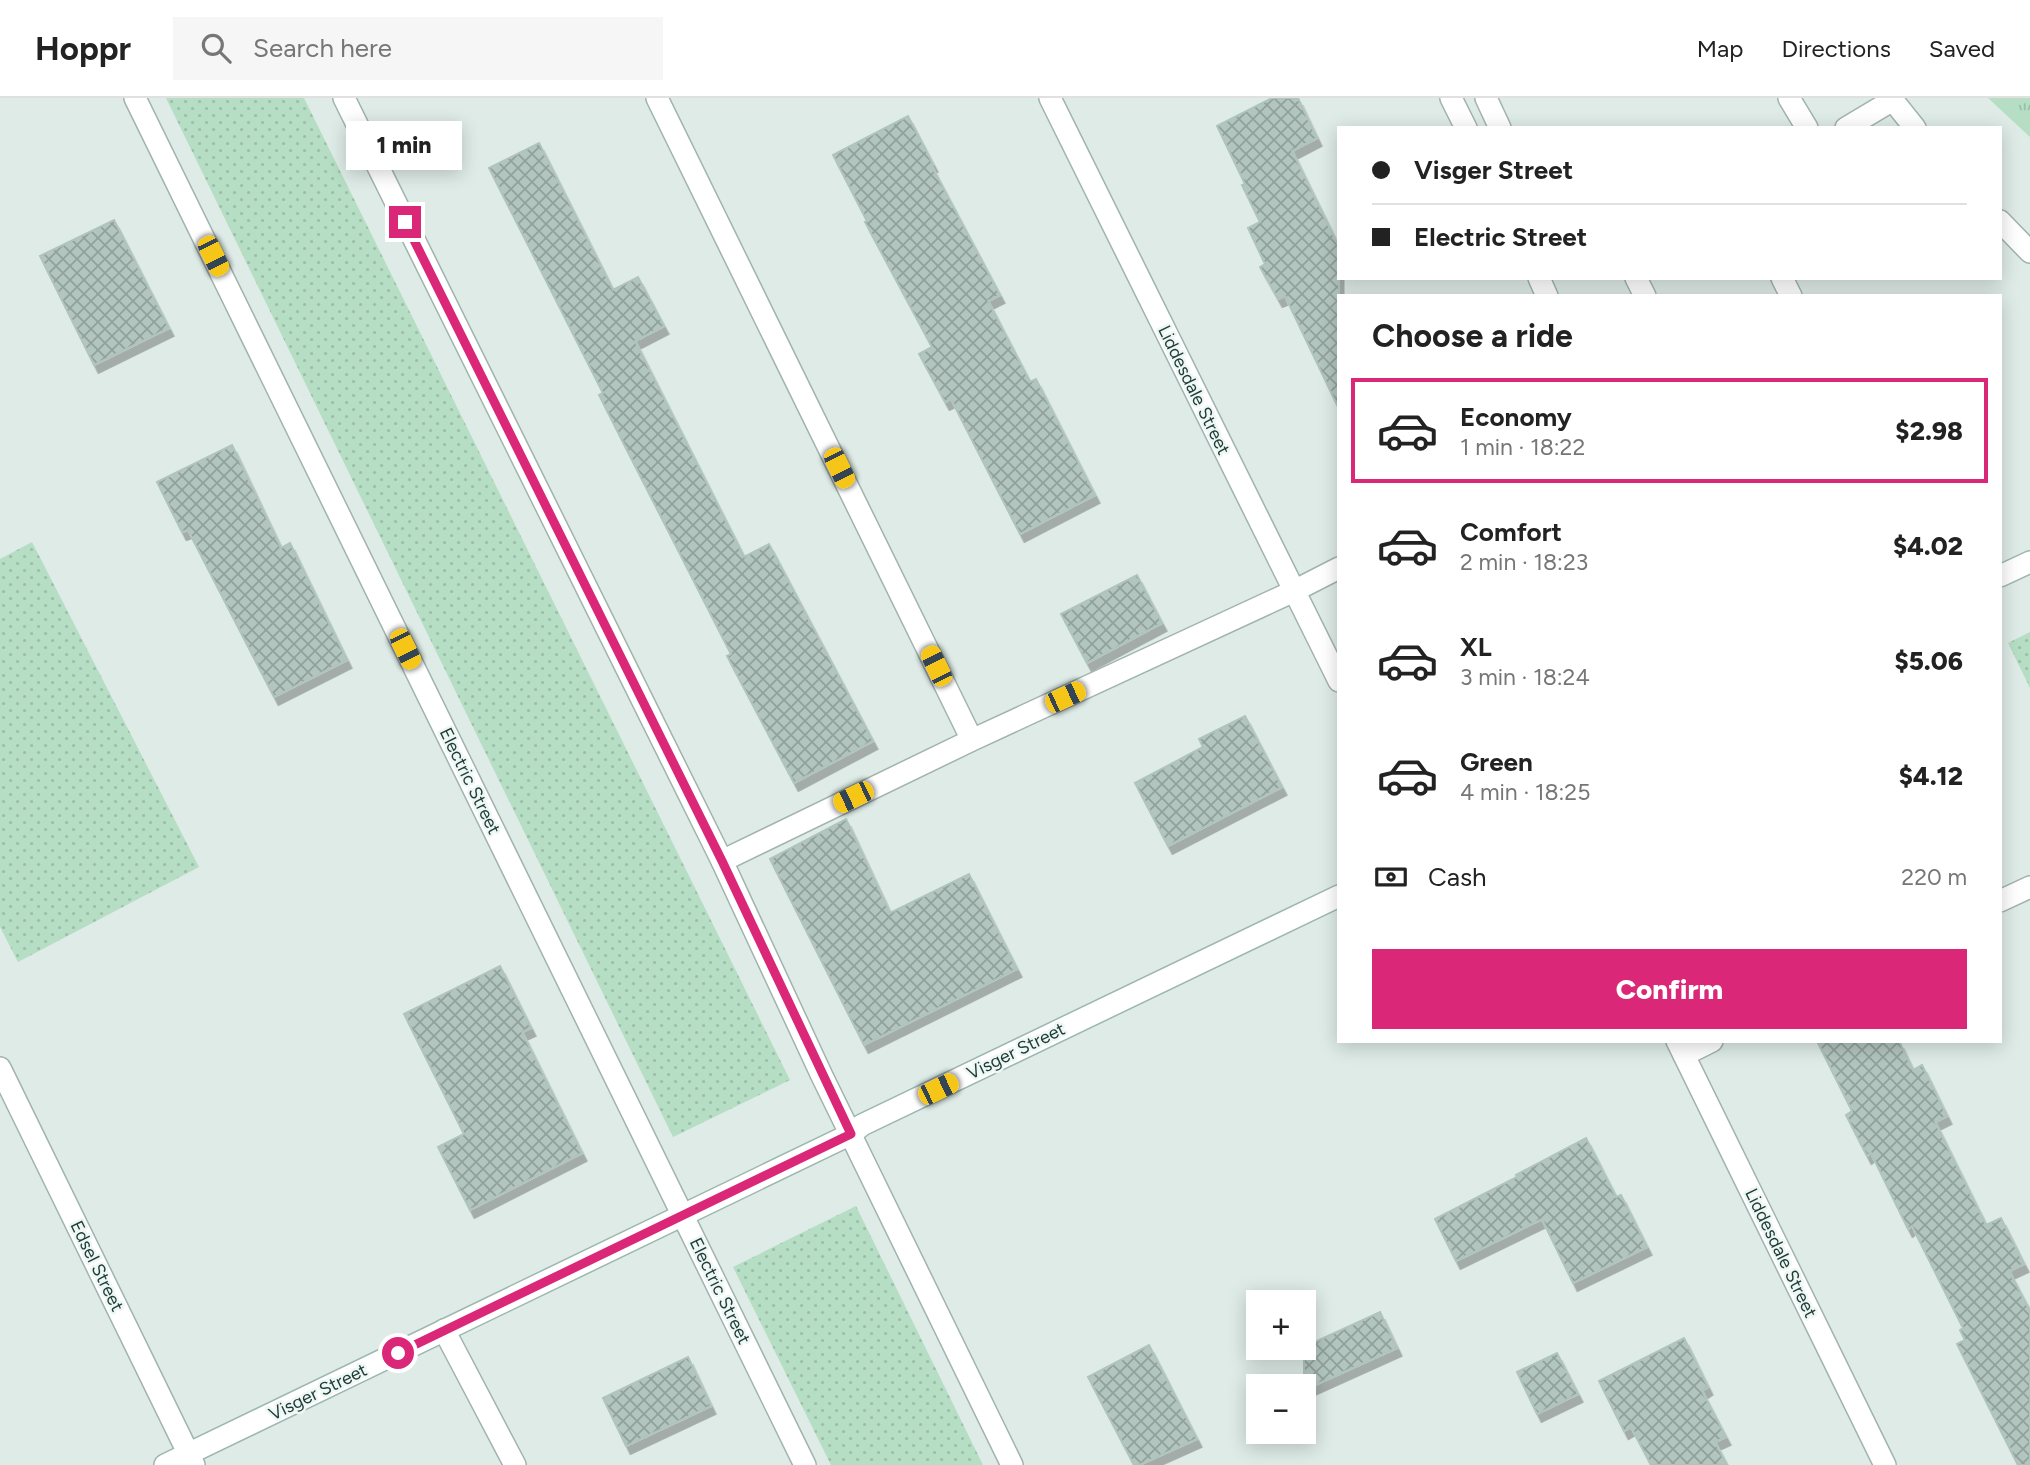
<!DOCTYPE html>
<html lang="en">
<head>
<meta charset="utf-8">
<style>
  :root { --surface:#fff; --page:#f6f6f6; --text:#222; --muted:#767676; --line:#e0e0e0; --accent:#db2777 }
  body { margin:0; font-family:Figtree,sans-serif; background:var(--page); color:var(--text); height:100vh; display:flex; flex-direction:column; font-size:26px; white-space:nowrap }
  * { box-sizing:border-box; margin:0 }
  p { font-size:23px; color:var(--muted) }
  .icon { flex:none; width:38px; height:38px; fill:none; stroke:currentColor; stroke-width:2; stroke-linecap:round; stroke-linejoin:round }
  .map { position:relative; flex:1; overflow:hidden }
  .sheet { position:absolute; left:1337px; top:196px; width:665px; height:749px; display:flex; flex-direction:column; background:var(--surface); border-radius:0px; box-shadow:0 4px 18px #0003 }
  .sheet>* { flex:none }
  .banner { position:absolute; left:1337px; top:28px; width:665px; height:154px; border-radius:0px; box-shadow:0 4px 18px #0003; display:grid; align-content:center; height:154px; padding:0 35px; background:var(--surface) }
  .tools { position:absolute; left:1246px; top:1192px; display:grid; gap:14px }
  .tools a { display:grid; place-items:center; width:70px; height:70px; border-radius:0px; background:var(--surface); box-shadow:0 4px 18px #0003; font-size:35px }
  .end { position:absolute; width:32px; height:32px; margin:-16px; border:9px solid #db2777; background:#fff; box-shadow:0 0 0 4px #fff }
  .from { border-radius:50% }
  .bubble { position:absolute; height:49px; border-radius:0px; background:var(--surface); box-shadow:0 4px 18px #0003; font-size:23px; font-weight:800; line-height:49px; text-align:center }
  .car { position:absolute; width:21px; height:42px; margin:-21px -10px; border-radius:9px; box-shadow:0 0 5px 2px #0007; background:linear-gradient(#f5c518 24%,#345 0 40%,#f5c518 0 76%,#345 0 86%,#f5c518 0) }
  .banner b { display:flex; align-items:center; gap:24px; height:66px; font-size:26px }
  .banner b+b { border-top:2px solid var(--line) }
  .banner i { width:18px; height:18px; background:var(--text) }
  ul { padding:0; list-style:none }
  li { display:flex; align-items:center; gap:21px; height:105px; margin:0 14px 10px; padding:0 21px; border:4px solid transparent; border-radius:0px }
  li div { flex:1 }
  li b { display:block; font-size:26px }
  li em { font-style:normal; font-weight:800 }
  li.selected { border-color:var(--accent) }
  li>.icon { width:63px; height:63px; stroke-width:1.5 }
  h2 { padding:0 35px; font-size:32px; line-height:84px }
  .pay { display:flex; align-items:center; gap:18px; height:77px; padding:0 35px; font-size:26px }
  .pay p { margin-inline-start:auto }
  .button { display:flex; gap:14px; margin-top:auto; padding:14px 35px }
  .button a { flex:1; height:80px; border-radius:0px; background:var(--accent); color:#fff; font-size:28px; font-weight:800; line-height:80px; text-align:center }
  header { display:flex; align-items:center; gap:42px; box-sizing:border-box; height:98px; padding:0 35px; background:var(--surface); border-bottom:2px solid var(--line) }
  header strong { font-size:33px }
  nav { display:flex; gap:38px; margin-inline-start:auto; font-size:24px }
  .search { width:490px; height:63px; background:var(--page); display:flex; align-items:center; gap:18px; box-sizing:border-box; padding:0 24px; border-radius:0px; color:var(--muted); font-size:26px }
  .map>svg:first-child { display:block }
</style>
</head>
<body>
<header>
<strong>Hoppr</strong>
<div class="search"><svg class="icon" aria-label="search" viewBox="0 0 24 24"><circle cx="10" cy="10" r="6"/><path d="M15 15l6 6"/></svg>Search here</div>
<nav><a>Map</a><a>Directions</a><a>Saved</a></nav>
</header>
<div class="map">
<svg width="2030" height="1367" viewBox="0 0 2030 1367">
  <defs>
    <pattern id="grass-dots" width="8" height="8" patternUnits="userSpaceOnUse" patternTransform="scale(1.75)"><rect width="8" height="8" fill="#b5dec4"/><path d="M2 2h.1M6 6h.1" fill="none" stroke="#9bbfa9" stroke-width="1.8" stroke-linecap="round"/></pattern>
    <pattern id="park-tufts" width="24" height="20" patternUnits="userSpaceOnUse" patternTransform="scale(1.75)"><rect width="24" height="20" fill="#b5dec4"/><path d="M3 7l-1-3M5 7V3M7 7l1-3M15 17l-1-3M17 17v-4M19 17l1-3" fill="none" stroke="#9bbfa9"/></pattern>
    <pattern id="building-cross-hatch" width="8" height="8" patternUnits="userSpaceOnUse" patternTransform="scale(1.75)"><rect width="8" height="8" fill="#b3c5bf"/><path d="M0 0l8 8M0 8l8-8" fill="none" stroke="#91a19c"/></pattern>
    <filter id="shadow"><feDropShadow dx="4.5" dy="8" stdDeviation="0" flood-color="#0004"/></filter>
  </defs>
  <rect width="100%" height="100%" fill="#deebe6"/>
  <!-- grass -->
  <path fill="url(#grass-dots)" d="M166 0H304L790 982 673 1039Z
    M32 444 199 769 18 864 0 829V461Z
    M2030 534V590L2008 545Z
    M856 1108 983 1367H831L733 1169Z"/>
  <!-- park -->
  <path fill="url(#park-tufts)" d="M1988 0H2030V39Z"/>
  <!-- building -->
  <path fill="url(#building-cross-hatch)" stroke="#b0c4be" stroke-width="2" filter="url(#shadow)" d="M1272 0H1298L1317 40 1292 53 1339 149V311L1285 198 1278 201 1260 169 1265 166 1248 130 1260 124 1242 87 1245 86 1217 28Z
    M908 18 933 66 931 67 1000 197 988 203 1030 284 1036 281 1095 397 1020 436 951 301 945 304 919 256 932 249 865 124 867 123 833 57Z
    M539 45 613 192 638 179 664 228 635 243 744 459 769 446 873 643 794 685 727 558 731 556 632 362 599 297 603 295 489 70Z
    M114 122 169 230 94 267 40 158Z
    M232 347 281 450 290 445 347 562 274 599 188 432 182 434 157 384Z
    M1137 477 1162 525 1087 565 1061 516Z
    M1245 618 1282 689 1168 748 1135 685 1203 649 1199 641Z
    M846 721 890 815 969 776 1017 871 864 947 770 761Z
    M500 868 531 930 522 934 582 1055 470 1112 438 1049 464 1036 404 916Z
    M1817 943H1899L1913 972 1922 967 1947 1018 1935 1024 1986 1127 2001 1120 2024 1166 2009 1173 2030 1213V1367H2018L1957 1246 1965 1242 1960 1232 1963 1230 1912 1128 1908 1131 1871 1055 1867 1058 1846 1017 1852 1013Z
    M1586 1040 1616 1099 1621 1097 1647 1149 1573 1185 1542 1121 1456 1163 1435 1121 1517 1079 1516 1077Z
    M1380 1214 1397 1250 1304 1292V1249Z
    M1684 1240 1708 1289 1702 1293 1726 1339 1715 1344 1727 1367H1651L1631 1329 1624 1333 1599 1283Z
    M1149 1247 1197 1341 1139 1367H1134L1088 1279Z
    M1557 1255 1578 1296 1537 1316 1517 1274Z
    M688 1259 711 1308 626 1348 603 1300Z"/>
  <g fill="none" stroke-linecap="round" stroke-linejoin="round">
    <defs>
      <path id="lane" d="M657 0 972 642
        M1451 0 1466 30
        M1486 0 1500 30
        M1789 0 1807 30
        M1846 30 1893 2
        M1539 180 1547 198
        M1636 180 1645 198
        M1782 180 1791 198
        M722 763 972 642 1294 493 1339 470
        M2000 803 2030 789
        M1684 957 1712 943
        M444 1232 515 1367"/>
      <path id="street" d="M135 0 805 1367
        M344 0 722 763 822 978 1012 1367
        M1050 0 1339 583
        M1891 0 1915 30
        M2000 123 2030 154
        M1677 943 1885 1367
        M0 970 194 1367"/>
      <path id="secondary" d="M2000 478 2030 464
        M165 1367 851 1036 862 1027 1339 798"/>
    </defs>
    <!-- lane casing -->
    <use href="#lane" stroke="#a1b3ae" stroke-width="24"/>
    <!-- street casing -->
    <use href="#street" stroke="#a1b3ae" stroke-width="24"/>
    <!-- secondary casing -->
    <use href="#secondary" stroke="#9cb7b0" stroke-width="24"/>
    <!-- lane -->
    <use href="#lane" stroke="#fff" stroke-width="21"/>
    <!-- street -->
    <use href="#street" stroke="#fff" stroke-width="21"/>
    <!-- secondary -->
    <use href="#secondary" stroke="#fff" stroke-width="21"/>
  </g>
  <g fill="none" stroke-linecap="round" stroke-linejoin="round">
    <!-- route -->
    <path stroke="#db2777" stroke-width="9" d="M398 1255 851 1036 722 763 405 124"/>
  </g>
  <g text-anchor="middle" stroke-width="5" stroke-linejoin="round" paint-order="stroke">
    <!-- street labels -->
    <g font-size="18" fill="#1e3b36" stroke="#eef7f4">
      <text transform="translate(1194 292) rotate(64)" y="6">Liddesdale Street</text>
      <text transform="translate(470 683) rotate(64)" y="6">Electric Street</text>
      <text transform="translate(1016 953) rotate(-26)" y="6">Visger Street</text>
      <text transform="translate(1781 1155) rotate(64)" y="6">Liddesdale Street</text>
      <text transform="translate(97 1168) rotate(64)" y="6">Edsel Street</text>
      <text transform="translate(720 1193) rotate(64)" y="6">Electric Street</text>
      <text transform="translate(318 1294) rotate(-26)" y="6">Visger Street</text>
    </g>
  </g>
</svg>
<div class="tools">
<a>+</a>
<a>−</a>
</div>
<i class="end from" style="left:398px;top:1255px"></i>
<i class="end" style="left:405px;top:124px"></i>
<div class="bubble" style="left:346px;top:23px;width:116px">1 min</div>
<i class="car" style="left:213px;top:158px;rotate:154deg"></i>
<i class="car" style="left:839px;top:370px;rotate:154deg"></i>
<i class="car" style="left:405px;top:551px;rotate:154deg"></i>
<i class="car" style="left:936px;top:568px;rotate:334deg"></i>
<i class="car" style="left:1065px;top:599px;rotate:65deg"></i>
<i class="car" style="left:853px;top:699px;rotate:244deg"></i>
<i class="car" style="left:938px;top:991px;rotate:64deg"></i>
<div class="banner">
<b><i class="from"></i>Visger Street</b>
<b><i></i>Electric Street</b>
</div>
<section class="sheet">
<h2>Choose a ride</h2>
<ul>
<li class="selected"><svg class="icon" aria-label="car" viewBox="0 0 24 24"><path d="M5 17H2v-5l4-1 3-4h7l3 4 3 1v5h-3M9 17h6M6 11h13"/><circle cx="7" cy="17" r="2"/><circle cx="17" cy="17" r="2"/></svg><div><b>Economy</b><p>1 min · 18:22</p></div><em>$2.98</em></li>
<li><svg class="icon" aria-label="car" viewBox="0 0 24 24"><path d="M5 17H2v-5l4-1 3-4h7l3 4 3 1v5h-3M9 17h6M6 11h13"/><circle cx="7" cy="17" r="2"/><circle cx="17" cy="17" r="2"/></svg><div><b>Comfort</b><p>2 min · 18:23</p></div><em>$4.02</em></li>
<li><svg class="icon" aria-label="car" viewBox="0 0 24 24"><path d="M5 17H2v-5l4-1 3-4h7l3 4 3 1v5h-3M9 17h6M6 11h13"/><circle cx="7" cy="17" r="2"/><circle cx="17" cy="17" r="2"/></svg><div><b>XL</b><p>3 min · 18:24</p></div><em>$5.06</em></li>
<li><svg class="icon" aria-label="car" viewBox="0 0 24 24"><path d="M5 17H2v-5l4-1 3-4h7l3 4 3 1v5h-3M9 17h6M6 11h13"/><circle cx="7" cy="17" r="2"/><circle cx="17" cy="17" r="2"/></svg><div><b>Green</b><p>4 min · 18:25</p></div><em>$4.12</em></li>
</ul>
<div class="pay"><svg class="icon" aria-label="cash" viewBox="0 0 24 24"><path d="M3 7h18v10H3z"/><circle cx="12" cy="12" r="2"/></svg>Cash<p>220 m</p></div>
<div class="button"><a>Confirm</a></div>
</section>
</div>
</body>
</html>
